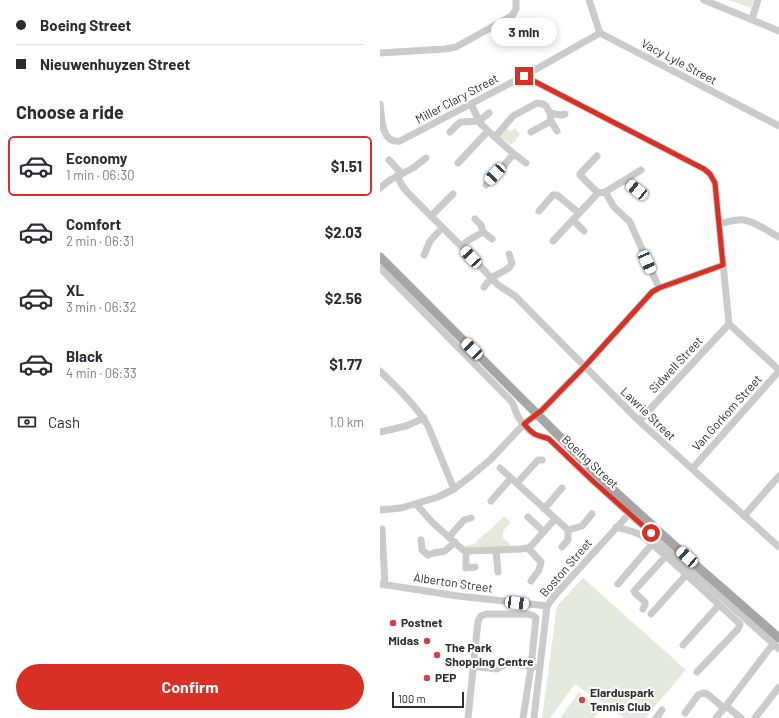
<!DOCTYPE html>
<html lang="en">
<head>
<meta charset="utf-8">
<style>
  :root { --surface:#fff; --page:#f7f7f7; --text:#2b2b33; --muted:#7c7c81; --line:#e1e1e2; --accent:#d93025 }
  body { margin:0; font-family:Barlow,sans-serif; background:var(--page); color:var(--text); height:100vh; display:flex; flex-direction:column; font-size:15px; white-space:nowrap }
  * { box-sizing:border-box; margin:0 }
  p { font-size:13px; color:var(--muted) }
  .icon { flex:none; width:22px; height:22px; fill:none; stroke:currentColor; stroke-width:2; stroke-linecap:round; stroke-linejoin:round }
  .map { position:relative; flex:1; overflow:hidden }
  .panel { display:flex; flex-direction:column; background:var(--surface); width:380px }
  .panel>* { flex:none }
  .banner { display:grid; align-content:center; height:88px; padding:0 16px; background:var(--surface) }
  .scale { position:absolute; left:12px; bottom:10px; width:72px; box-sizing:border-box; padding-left:4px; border:2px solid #2e2e2e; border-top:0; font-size:11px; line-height:14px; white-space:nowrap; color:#2e2e2e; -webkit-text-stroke:3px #fff; paint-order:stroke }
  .end { position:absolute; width:18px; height:18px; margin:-9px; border:5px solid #d93025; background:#fff; box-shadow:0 0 0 2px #fff }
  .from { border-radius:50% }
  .bubble { position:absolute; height:28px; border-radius:14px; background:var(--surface); box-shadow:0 2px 10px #0003; font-size:13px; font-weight:700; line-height:28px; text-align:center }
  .car { position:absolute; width:12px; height:24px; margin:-12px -6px; border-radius:5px; box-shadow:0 0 3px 1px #0007; background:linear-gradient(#fff 24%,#345 0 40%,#fff 0 76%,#345 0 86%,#fff 0) }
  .banner b { display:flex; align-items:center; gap:14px; height:38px; font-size:15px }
  .banner b+b { border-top:1px solid var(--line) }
  .banner i { width:10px; height:10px; background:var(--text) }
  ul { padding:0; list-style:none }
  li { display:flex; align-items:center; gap:12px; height:60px; margin:0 8px 6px; padding:0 8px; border:2px solid transparent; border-radius:6px }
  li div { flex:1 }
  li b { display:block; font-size:15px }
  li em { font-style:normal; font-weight:700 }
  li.on { border-color:var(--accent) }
  li>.icon { width:36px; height:36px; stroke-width:1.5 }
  h2 { padding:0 16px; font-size:18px; line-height:48px }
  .pay { display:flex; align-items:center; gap:10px; height:44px; padding:0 16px; font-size:15px }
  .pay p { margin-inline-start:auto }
  .primary-button { display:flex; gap:8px; margin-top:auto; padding:8px 16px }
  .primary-button a { flex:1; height:46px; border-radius:24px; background:var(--accent); color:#fff; font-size:16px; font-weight:700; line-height:46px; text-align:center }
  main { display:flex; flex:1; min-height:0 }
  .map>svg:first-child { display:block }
</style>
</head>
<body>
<main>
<section class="panel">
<div class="banner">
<b><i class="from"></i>Boeing Street</b>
<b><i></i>Nieuwenhuyzen Street</b>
</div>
<h2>Choose a ride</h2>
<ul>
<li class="on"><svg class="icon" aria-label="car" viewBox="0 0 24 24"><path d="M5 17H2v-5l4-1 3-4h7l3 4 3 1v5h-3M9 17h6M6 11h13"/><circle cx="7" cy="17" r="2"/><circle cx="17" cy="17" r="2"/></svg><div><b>Economy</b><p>1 min · 06:30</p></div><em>$1.51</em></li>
<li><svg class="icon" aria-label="car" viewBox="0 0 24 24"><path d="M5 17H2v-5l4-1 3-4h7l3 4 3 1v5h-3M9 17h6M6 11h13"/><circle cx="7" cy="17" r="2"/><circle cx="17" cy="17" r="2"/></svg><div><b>Comfort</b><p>2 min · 06:31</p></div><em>$2.03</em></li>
<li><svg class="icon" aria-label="car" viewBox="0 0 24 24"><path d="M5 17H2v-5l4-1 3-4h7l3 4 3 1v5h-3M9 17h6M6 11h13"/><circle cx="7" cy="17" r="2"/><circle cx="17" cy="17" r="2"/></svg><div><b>XL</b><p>3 min · 06:32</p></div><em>$2.56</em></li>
<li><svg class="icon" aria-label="car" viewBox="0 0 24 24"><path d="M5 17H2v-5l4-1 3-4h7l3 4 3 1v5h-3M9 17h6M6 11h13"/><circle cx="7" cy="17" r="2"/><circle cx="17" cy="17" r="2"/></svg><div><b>Black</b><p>4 min · 06:33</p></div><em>$1.77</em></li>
</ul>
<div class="pay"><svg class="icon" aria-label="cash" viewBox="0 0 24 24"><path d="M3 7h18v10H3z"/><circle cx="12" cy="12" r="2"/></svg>Cash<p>1.0 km</p></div>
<div class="primary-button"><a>Confirm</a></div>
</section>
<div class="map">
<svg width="399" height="718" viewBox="0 0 399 718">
  <rect width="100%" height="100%" fill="#fff"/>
  <!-- green -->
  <path fill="#e4eadd" d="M348 0H374L371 8Z
    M127 128 130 132 135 128 140 135 136 138V140L131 145 124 139 122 140 119 137Z
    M124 516 131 522 123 531V538L130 544V547L88 548 84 546 94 544 105 533H107Z
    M203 578 306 670 265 718H244L195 684 170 718H162L177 606Z
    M199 692 221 708 214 718H180Z"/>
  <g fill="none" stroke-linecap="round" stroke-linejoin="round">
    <!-- minor -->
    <path stroke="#cbcbcb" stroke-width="7" d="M209 0 220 33 399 126
      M324 0 399 31
      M372 19 378 0
      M0 53 65 49 76 47 132 16 136 9V0
      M144 76 324 169 330 174 335 183 349 324 399 370
      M0 104C2 118 1 144 20 141L144 76 220 33
      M91 104 100 123 108 131 134 154 106 185
      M170 113 181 115 185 114
      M171 121 177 131
      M70 132 78 124 81 122 99 121 109 113
      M115 137 133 116 157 103 163 104 166 106 170 113 171 121 151 132
      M134 154 146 163
      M217 156 200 174V175L218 193
      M9 160 22 174
      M78 163 108 131
      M17 176 23 187 28 193 81 246 118 285 135 296 259 421 399 547
      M245 180 261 170
      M0 188 10 180 33 168 46 158
      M225 192 234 207 250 222 279 288
      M159 211 173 195H177L199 213
      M51 216 73 194
      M95 219 101 225 103 232
      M193 220 204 231
      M339 224C347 222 357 219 364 220 376 222 389 232 399 237
      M173 241 218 193 225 192 245 180 257 190
      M81 246 89 240 103 232 112 239
      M44 255 50 241 62 228
      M0 268 131 401C134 404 134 408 136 412 138 419 148 430 154 434 159 437 164 436 169 439L214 482 399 649
      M104 287 111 278 129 268 132 263 129 254
      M0 371C17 388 36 405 48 426L74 489
      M259 421 349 324
      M0 432 26 426 44 418
      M120 468 188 530V540L182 547
      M312 469 399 371
      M137 483 158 460H162
      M111 501 131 478
      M36 504 52 522 83 550 87 551 141 549 148 548 152 545 175 519
      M164 509 182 488
      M0 510 21 508 58 497 74 489 91 476 110 460 144 424 162 410 205 366 272 292 279 288 343 265
      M364 516 399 476
      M148 517 164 532
      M236 527 254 532 261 535 286 556 360 624 358 629 317 672
      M2 529 5 585
      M188 530 202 526 212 514
      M69 537 84 520 91 518
      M41 540 42 550 48 555 54 553 65 551 75 542
      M148 548 161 562 159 570 151 581
      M116 550 118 572
      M87 551 86 555V568L95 567
      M0 584 78 596 167 606
      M238 584 272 544
      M263 609 265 605V602L255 593 254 591 286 556
      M271 614 306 575
      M303 645 339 605
      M94 666 99 667 117 669 124 665 130 663 154 667
      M346 706 389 649 394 644
      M305 713 318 695 323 693 327 694 344 708 346 706 361 718
      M88 718 98 621 101 616 106 614H148L154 616 156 618 151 667 143 718
      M154 718 167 606 176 594 249 514
      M276 718 282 710
      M336 718 344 708
      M375 718 399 687"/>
    <!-- major -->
    <path stroke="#a6a6a6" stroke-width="9" d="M0 257 227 484 318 567 399 638"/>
  </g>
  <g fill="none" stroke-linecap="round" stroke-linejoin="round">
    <!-- route -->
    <path stroke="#d93025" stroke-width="5" d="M144 76 324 169 330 174 335 183 343 265 279 288 272 292 205 366 162 410 144 424C148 428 151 433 157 435 161 437 165 437 169 439L214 482 271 533"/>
  </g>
  <!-- markers -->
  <g fill="#d3424c" stroke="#fff" stroke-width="1.5">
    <circle cx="13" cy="623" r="4"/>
    <circle cx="47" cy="641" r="4"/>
    <circle cx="57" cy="655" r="4"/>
    <circle cx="47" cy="678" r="4"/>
    <circle cx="202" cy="700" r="4"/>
  </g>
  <g text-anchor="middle" stroke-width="4" stroke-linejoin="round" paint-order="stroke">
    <!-- street labels -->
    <g font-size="12" fill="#2e2e2e" stroke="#fff">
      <text transform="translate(299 62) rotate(28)" y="4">Vacy Lyle Street</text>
      <text transform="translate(77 99) rotate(-28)" y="4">Miller Clary Street</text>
      <text transform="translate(296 365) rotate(-47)" y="4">Sidwell Street</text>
      <text transform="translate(347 413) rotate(-48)" y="4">Van Gorkom Street</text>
      <text transform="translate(268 414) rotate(44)" y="4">Lawrie Street</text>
      <text transform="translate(210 462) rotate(43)" y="4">Boeing Street</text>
      <text transform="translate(186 568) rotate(-49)" y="4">Boston Street</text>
      <text transform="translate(73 583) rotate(8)" y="4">Alberton Street</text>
    </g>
    <!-- poi labels -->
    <g font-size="12" font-weight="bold" fill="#2e2e2e" stroke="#fff" text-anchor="start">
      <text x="21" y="627">Postnet</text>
      <text x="39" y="645" text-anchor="end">Midas</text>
      <text x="65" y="652">The Park<tspan x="65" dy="14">Shopping Centre</tspan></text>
      <text x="55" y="682">PEP</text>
      <text x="210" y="697">Elarduspark<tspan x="210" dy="14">Tennis Club</tspan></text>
    </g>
  </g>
</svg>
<div class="scale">100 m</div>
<i class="end from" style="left:271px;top:533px"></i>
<i class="end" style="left:144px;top:76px"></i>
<div class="bubble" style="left:111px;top:18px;width:66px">3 min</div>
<i class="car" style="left:115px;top:174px;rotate:223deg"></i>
<i class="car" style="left:257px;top:190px;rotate:309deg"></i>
<i class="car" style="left:91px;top:257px;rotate:317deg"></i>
<i class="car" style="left:267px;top:262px;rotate:156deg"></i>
<i class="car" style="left:92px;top:349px;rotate:315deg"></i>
<i class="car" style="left:307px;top:557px;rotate:312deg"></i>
<i class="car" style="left:137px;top:603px;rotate:97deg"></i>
</div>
</main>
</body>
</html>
